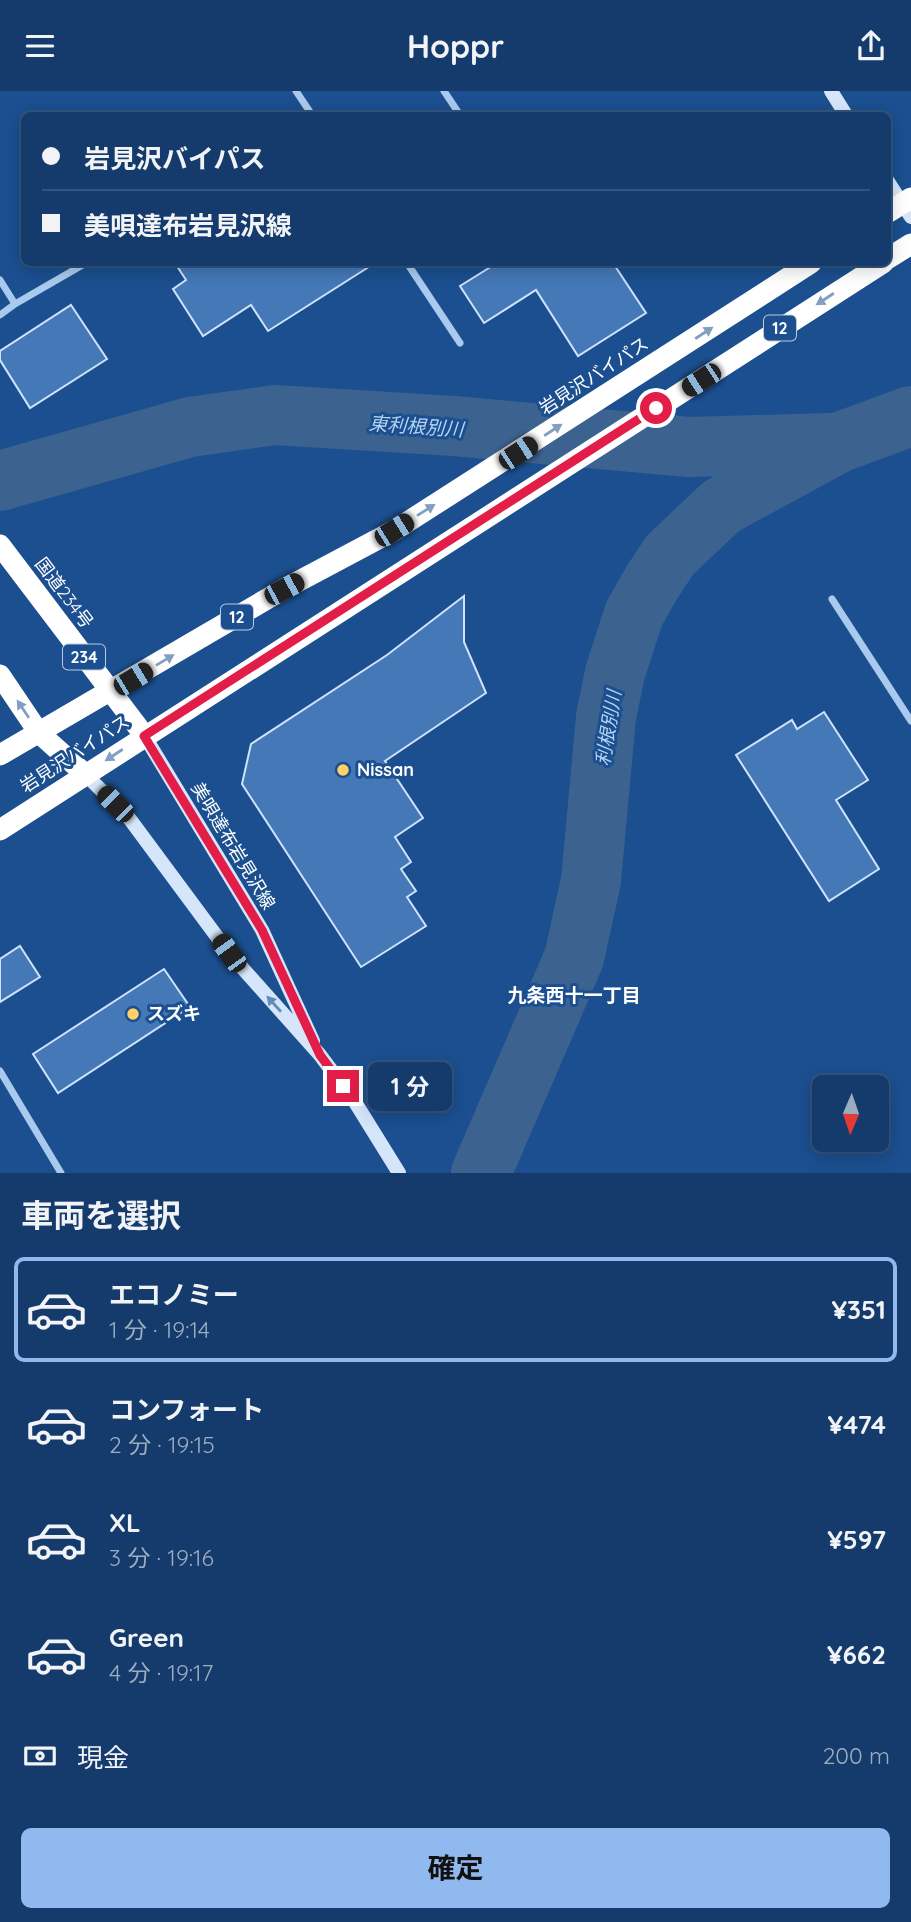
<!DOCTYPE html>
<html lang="ja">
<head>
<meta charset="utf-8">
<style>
  :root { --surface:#143b6b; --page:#1d4271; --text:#f1f3f6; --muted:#9dadc1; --line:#33557e; --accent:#90b9f0 }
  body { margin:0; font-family:Quicksand,"Noto Sans JP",sans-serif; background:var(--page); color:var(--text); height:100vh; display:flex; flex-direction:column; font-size:26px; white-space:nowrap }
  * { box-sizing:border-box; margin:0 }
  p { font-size:23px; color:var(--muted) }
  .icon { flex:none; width:38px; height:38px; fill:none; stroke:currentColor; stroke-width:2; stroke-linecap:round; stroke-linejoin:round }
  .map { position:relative; height:1082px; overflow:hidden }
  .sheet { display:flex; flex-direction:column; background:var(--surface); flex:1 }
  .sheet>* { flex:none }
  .banner { position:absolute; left:21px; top:21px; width:870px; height:154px; border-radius:10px; box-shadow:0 4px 18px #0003,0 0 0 2px var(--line); display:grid; align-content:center; height:154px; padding:0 21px; background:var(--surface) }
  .needle { width:46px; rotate:182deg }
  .buttons { position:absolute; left:812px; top:984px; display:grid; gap:14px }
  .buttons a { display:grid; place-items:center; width:77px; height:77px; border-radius:10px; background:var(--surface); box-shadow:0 4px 18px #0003,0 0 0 2px var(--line); font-size:35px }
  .end { position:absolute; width:32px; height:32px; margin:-16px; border:9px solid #e11d48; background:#fff; box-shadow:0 0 0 4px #fff }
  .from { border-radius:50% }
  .bubble { position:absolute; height:49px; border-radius:10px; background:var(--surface); box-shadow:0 4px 18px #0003,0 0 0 2px var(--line); font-size:23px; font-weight:700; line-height:49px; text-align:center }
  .car { position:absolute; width:21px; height:42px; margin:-21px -10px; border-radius:9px; box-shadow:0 0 5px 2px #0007; background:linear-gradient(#222 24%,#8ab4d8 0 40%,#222 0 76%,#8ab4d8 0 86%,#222 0) }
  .banner b { display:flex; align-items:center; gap:24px; height:66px; font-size:26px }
  .banner b+b { border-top:2px solid var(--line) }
  .banner i { width:18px; height:18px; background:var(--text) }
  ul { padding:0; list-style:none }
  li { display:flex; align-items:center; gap:21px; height:105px; margin:0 14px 10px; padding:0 7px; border:4px solid transparent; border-radius:10px }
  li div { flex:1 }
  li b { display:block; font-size:26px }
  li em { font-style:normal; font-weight:700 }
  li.selected { border-color:var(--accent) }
  li>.icon { width:63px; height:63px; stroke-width:1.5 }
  h2 { padding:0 21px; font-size:32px; line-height:84px }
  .pay { display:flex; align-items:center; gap:18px; height:77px; padding:0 21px; font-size:26px }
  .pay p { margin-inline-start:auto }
  .action { display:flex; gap:14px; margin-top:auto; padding:14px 21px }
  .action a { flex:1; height:80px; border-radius:10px; background:var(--accent); color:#111; font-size:28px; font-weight:700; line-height:80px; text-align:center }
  header { display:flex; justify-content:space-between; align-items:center; height:91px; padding:0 21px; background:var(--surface); font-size:32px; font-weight:700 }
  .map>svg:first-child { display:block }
</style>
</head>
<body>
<header><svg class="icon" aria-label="menu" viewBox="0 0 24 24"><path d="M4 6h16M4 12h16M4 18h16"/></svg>Hoppr<svg class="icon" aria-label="share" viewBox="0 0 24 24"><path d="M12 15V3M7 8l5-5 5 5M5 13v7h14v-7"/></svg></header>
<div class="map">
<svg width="911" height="1082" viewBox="0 0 911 1082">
  <rect width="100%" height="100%" fill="#1b4f8f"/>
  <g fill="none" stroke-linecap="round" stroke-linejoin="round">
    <!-- river -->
    <path stroke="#3c6290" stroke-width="60" d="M0 390 190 336 275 324 454 335 689 356 829 352
      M481 1082 574 867 591 790 606 626 615 582 634 523 651 493 670 464 722 415 840 351 911 325"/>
  </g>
  <!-- building -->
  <path fill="#4478b7" stroke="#cfe3fa" stroke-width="2" d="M175 172H375L268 240 251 214 203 245 173 198 186 189Z
    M497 172H613L646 222 578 265 536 199 484 232 460 195Z
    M71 214 107 268 30 317 0 269V260Z
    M464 505V551L486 602 385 670 423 727 395 746 411 771 401 778 416 800 407 806 426 835 361 876 242 693 251 653 387 564Z
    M824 621 868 689 836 709 879 778 829 810 736 664 792 629 797 638Z
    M20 855 40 886 0 911V868Z
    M164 878 190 916 58 1002 33 963Z"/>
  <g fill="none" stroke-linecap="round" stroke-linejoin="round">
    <!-- street -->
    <path stroke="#a9c9ee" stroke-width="7" d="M296 0 312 24
      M444 0 460 24
      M407 172 460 252
      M0 189 15 213 0 224
      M15 213 86 172
      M832 508 911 630
      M0 980 61 1082"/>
    <!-- secondary -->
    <path stroke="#d6e6fa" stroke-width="14" d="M831 0 846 24
      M887 89 911 126
      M144 644 262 839 313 950
      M85 683 129 727 229 862 320 964 355 1011 399 1082"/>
    <!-- highway -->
    <path stroke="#fff" stroke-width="21" d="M887 122 911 107
      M887 168 911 153
      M0 454 144 644
      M0 584 39 642 85 683
      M0 664 284 498 395 439 811 172
      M0 739 883 172"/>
  </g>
  <!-- one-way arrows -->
  <defs><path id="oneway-solid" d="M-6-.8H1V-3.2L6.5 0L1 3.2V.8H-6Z" transform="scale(1.75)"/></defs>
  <g fill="#829ec1">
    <use href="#oneway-solid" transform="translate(825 208) rotate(147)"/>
    <use href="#oneway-solid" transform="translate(704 242) rotate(-33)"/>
    <use href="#oneway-solid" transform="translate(553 339) rotate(-33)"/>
    <use href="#oneway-solid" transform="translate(426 419) rotate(-32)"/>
    <use href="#oneway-solid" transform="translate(165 569) rotate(-31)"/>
    <use href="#oneway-solid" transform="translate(23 618) rotate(-124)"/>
    <use href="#oneway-solid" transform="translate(114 664) rotate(147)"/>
  </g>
  <use fill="#668bba" href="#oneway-solid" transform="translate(274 913) rotate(-132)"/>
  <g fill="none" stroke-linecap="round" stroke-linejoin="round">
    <!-- route -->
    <path stroke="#e11d48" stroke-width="9" d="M343 995 320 964 262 839 144 645 656 317"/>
  </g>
  <!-- markers -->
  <g fill="#ffd166" stroke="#1b4f8f" stroke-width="2.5">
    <circle cx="343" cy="679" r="7"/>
    <circle cx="133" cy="923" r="7"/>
  </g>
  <g text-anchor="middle" stroke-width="6" stroke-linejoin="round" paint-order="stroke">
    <!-- shield labels -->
    <g fill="#1b4f8f" stroke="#bbcadd" stroke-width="2">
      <rect x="764" y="224.5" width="32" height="25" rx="5"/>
      <rect x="221" y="513.5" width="32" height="25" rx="5"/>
      <rect x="63" y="553.5" width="42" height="25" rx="5"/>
    </g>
    <g font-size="16" font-weight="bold" fill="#fff">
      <text x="780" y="243">12</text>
      <text x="237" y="532">12</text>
      <text x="84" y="572">234</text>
    </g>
    <!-- street labels -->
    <g font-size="18" fill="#fff" stroke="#1b4f8f">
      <text transform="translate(594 285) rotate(-33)" y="6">岩見沢バイパス</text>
      <text transform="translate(64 502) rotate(53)" y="6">国道234号</text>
      <text transform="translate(75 663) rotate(-33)" y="6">岩見沢バイパス</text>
      <text transform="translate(233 755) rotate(59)" y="6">美唄達布岩見沢線</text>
    </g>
    <!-- poi labels -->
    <g font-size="18" font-weight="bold" fill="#fff" stroke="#1b4f8f" text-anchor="start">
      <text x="357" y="685">Nissan</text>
      <text x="147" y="929">スズキ</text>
    </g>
    <!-- water labels -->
    <g font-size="19" font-style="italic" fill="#b5d3f5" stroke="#1b4f8f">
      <text transform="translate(416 335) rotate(4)" y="7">東利根別川</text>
      <text transform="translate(608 637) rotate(-81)" y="7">利根別川</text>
    </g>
    <!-- neighbourhood labels -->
    <g font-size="19" font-weight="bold" fill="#fff" stroke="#1b4f8f">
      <text x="574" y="911">九条西十一丁目</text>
    </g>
  </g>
</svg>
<div class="buttons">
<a><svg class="needle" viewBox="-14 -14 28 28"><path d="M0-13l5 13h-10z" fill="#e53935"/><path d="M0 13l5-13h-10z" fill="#9dadc1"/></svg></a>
</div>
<i class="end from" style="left:656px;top:317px"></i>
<i class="end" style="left:343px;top:995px"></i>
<div class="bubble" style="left:368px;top:971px;width:84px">1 分</div>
<i class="car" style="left:701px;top:289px;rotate:237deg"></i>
<i class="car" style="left:518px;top:362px;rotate:57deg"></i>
<i class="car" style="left:394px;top:439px;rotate:58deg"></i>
<i class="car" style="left:284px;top:498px;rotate:62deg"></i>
<i class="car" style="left:133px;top:588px;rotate:59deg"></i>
<i class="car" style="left:115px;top:713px;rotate:315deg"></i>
<i class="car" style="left:229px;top:862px;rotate:324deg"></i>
<div class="banner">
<b><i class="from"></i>岩見沢バイパス</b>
<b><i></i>美唄達布岩見沢線</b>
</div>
</div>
<section class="sheet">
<h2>車両を選択</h2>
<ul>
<li class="selected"><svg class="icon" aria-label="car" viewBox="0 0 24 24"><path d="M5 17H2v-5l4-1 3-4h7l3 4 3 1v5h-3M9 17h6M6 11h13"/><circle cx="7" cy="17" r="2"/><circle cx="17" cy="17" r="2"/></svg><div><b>エコノミー</b><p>1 分 · 19:14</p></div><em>¥351</em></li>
<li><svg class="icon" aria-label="car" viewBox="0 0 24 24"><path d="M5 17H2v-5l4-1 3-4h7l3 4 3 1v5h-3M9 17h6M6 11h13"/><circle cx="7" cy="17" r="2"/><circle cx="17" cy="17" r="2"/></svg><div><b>コンフォート</b><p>2 分 · 19:15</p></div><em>¥474</em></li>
<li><svg class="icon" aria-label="car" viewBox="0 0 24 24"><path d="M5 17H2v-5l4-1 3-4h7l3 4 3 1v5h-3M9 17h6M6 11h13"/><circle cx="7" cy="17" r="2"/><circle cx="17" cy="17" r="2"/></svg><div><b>XL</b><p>3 分 · 19:16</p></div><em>¥597</em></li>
<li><svg class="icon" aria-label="car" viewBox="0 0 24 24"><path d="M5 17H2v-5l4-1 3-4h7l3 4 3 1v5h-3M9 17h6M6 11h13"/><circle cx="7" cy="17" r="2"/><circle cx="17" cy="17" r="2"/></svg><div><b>Green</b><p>4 分 · 19:17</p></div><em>¥662</em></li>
</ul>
<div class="pay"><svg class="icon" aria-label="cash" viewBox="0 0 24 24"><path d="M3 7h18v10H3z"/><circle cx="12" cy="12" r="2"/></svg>現金<p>200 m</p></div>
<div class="action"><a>確定</a></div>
</section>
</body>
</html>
